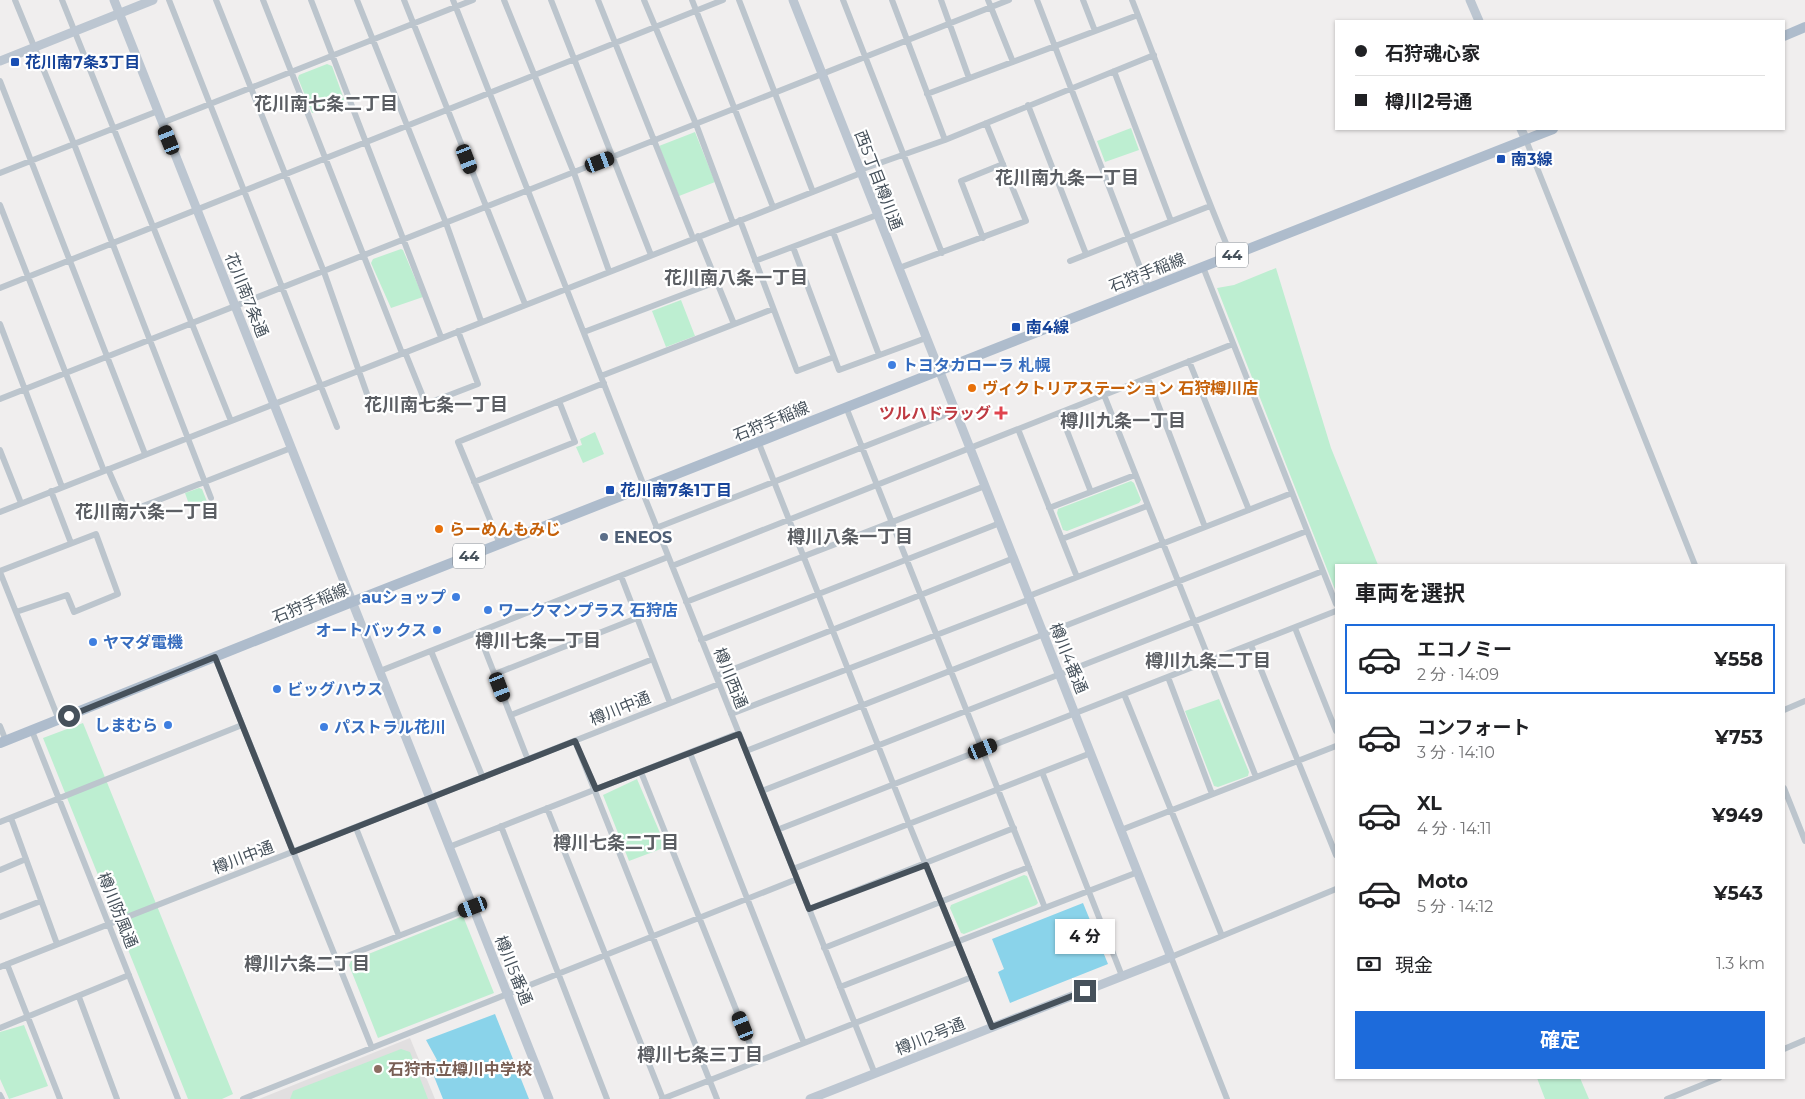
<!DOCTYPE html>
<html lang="ja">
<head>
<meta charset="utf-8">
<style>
  :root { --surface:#fff; --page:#f2f2f2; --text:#202124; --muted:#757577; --line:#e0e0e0; --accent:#1d6bdb }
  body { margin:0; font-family:Montserrat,"Noto Sans JP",sans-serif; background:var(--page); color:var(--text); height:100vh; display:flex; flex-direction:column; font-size:19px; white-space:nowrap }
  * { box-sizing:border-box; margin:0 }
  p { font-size:16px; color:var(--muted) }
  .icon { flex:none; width:28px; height:28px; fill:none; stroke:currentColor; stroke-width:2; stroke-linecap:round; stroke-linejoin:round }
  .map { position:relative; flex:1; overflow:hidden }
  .details { position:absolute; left:1335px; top:564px; width:450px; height:515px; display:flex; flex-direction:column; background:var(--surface); border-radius:0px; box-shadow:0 1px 4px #0004 }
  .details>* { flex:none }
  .hud { position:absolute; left:1335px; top:20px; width:450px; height:110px; border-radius:0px; box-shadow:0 1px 4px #0004; display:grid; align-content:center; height:110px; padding:0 20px; background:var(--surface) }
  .end { position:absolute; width:22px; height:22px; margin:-11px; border:6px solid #46515b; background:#fff; box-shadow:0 0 0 2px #fff }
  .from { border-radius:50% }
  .bubble { position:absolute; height:35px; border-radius:0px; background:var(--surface); box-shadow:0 1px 4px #0004; font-size:16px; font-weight:700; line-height:35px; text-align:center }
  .car { position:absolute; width:15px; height:30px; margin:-15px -8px; border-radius:6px; box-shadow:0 0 4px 1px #0007; background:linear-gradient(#222 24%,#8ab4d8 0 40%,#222 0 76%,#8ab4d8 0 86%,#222 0) }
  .hud b { display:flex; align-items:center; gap:18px; height:48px; font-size:19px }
  .hud b+b { border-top:1px solid var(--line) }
  .hud i { width:12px; height:12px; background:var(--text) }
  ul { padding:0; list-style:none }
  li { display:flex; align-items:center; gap:15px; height:70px; margin:0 10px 8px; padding:0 10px; border:2px solid transparent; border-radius:0px }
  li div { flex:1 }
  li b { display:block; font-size:19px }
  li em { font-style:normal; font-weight:700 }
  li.active { border-color:var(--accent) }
  li>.icon { width:45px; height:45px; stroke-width:1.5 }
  h2 { padding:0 20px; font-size:22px; line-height:60px }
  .pay { display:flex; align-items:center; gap:12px; height:55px; padding:0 20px; font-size:19px }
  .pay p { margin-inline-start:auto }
  .cta { display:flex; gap:10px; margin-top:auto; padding:10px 20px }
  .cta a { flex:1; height:58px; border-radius:0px; background:var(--accent); color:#fff; font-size:20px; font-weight:700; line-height:58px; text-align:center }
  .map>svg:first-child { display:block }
</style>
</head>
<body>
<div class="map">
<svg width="1805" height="1099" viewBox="0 0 1805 1099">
  <rect width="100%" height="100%" fill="#f0eeee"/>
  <!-- education -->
  <path fill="#e1dfe0" d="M410 1038 435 1099H259Z"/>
  <!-- green -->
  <path fill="#bdeed1" d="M327 64 332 66 345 102 312 113 298 78 299 75Z
    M1131 128 1139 150 1105 162 1097 141Z
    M695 132 715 182 679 196 659 146Z
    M401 249 403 250 423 297 391 308 371 263 373 259Z
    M1276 268 1331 448 1378 565H1336V592L1217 288 1234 285Z
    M681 300 695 336 666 347 652 311Z
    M595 432 604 454 583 463 576 447 582 445 580 439Z
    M1131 481 1134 483 1141 500 1139 503 1067 531 1063 530 1057 513 1058 509Z
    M199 488 202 489 208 504 191 510 185 493Z
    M1219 699 1249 772 1248 776 1218 787 1214 786 1185 711Z
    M83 723 233 1094 222 1099H188L43 738Z
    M637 779 666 847 629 861 603 795Z
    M1024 875 1027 876 1038 903 1036 905 964 934 961 933 950 908 951 905Z
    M463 916 494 993 378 1038 349 965 351 961Z
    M24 1025 48 1086 9 1099 0 1079V1032Z
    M401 1049 410 1052 428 1099H290L293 1091Z
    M1537 1078H1580L1589 1099H1545Z"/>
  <!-- water -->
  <path fill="#8ad3ea" d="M1083 903 1108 964 1010 1003 998 972 1004 969 992 939Z
    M495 1014 529 1099H443L429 1064 437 1060 426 1040Z"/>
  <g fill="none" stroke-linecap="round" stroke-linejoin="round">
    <!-- street -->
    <path stroke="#bcc5cd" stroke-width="6" d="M15 0 74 144 211 498
      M62 0 231 421
      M169 0 337 427
      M216 0 324 272 367 394
      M263 0 402 353
      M311 0 441 337
      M357 0 446 223 481 321
      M404 0 525 304
      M453 0 644 486
      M504 0 574 173 609 271
      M551 0 651 255
      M598 0 693 238
      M644 0 696 124 733 223
      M692 0 773 207
      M739 0 813 192
      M843 0 942 253
      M941 0 969 78
      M988 0 1013 62
      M1037 0 1148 288
      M1083 0 1095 31
      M1132 0C1166 85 1195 171 1231 255
      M1114 71 1171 221
      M0 81 145 454
      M927 94 1138 15
      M1028 105 1086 254
      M162 123 473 0
      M945 140 1154 55
      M1526 140 1695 565
      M860 170 945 140 892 0
      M0 173 158 111
      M0 205 104 471
      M740 220 797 371 834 357
      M833 232 879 355
      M698 236 734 324
      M983 238 961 181 1003 164
      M793 247 839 370 926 338
      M755 261 877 215
      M1070 261 1210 206
      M1203 267 1336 604
      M899 268 1026 221 986 123
      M0 288 723 0
      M0 324 62 487
      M584 332 716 282
      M405 352 426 404 478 384 458 331
      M1189 361 1249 510
      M601 376 773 309
      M1148 378 1205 527
      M1104 395 1256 777
      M0 399 1009 0
      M846 407 1045 908
      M1060 413 1091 492
      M1018 429 1077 577
      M758 441 909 824 992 1027
      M0 450 21 503
      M108 469 125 508 133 510 291 448
      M474 482 575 442 559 401
      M641 488 875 1074
      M51 491 71 543
      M1049 508 1135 475
      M0 512 861 173
      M656 528 955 411
      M1062 539 1147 506
      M500 544 458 442 604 383
      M672 566 1233 344
      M0 571 96 534 118 594 74 612 67 595 16 612
      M0 572 59 720
      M621 576 670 703
      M1029 596 1292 493
      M686 602 985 486
      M1295 628 1336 731
      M478 632 528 760
      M701 640 1000 523
      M1251 645 1336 855
      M431 651 483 778
      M215 657 372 1048
      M380 671 668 557
      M495 674 637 618
      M716 676 1014 558
      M1168 677 1212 794
      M1124 694 1222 936
      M1784 710 1805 701
      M731 714 1030 599
      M511 715 653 659
      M0 726 6 741
      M32 731 178 1099
      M575 741 717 1099
      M746 751 1307 531
      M690 753 804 1043
      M641 772 757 1062
      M1042 772 1122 976
      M1784 788 1805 841
      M762 791 1323 571
      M547 808 663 1099
      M11 818 57 944
      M0 822 242 725
      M501 826 607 1099
      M356 828 399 936
      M777 830 1336 611
      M1121 830 1336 746
      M449 847 739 733
      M793 869 1091 753
      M0 870 26 859
      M809 909 1014 828
      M0 917 41 901
      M824 948 1029 867
      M337 960 473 907
      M7 964 60 1099
      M0 967 719 684
      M840 987 1138 872
      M79 997 117 1099
      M0 1028 129 975
      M1784 1049 1805 1040
      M0 1095 2 1099
      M243 1099 797 879
      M662 1099 972 977
      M1227 1099 1171 957 1336 889
      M1667 1099 1719 1078"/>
    <!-- secondary -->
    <path stroke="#bcc6d1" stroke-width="9" d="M114 0 549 1099
      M793 0 1171 957 810 1099
      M1470 0 1479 21
      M0 61 153 0
      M1521 129 1526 140"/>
    <!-- primary -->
    <path stroke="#aebccc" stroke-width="10" d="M1784 36 1805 27
      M0 743 352 602 1553 129"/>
  </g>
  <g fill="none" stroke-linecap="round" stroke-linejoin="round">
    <!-- route -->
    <path stroke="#46515b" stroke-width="6" d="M69 716 215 657 293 852 575 741 596 789 739 734 809 909 926 865 992 1027 1085 991"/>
  </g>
  <!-- markers -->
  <g fill="#1a4fb4" stroke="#fff" stroke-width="2">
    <rect x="10" y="57" width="10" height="10" rx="2.5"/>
    <rect x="1496" y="154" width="10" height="10" rx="2.5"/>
    <rect x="1011" y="322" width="10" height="10" rx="2.5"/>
    <rect x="605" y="485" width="10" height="10" rx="2.5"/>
  </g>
  <g fill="#3f7fe0" stroke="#fff" stroke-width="2">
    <circle cx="892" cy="365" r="5"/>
    <circle cx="456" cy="597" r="5"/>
    <circle cx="488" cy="610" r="5"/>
    <circle cx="437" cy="630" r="5"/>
    <circle cx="93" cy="642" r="5"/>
    <circle cx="277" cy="689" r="5"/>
    <circle cx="168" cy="725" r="5"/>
    <circle cx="324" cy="727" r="5"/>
  </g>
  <g fill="#e8710a" stroke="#fff" stroke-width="2">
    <circle cx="972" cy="388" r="5"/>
    <circle cx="439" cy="529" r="5"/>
  </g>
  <path fill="#e0444e" stroke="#fff" stroke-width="2" d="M998.5 405.5h5v5h5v5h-5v5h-5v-5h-5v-5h5z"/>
  <circle fill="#5c6f8a" stroke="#fff" stroke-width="2" cx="604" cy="537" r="5"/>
  <circle fill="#8d6e63" stroke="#fff" stroke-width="2" cx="378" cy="1069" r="5"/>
  <g text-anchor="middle" stroke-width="4.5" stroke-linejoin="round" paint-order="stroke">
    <!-- shield labels -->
    <g fill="#fff" stroke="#7e858c" stroke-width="1">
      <rect x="1216" y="242.5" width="32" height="25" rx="4"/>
      <rect x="453" y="543.5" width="32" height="25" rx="4"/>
    </g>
    <g font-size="15" font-weight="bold" fill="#46515b">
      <text x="1232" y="260">44</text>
      <text x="469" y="561">44</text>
    </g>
    <!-- transit labels -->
    <g font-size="16" font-weight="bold" fill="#164399" stroke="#fff" text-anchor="start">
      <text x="25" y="68">花川南7条3丁目</text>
      <text x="1511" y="165">南3線</text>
      <text x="1026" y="333">南4線</text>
      <text x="620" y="496">花川南7条1丁目</text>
    </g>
    <!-- street labels -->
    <g font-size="16" fill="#46515b" stroke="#fff">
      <text transform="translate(879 180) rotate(69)" y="6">西5丁目樽川通</text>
      <text transform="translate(1147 272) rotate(-21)" y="6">石狩手稲線</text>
      <text transform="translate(247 295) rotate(68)" y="6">花川南7条通</text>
      <text transform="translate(771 421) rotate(-22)" y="6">石狩手稲線</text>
      <text transform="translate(310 603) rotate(-22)" y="6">石狩手稲線</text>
      <text transform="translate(1069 658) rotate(68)" y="6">樽川4番通</text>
      <text transform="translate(731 678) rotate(68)" y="6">樽川西通</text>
      <text transform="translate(620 708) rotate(-22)" y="6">樽川中通</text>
      <text transform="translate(243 857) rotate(-21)" y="6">樽川中通</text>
      <text transform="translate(118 910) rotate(68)" y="6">樽川防風通</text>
      <text transform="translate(514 970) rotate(68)" y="6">樽川5番通</text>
      <text transform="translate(930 1036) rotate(-22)" y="6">樽川2号通</text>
    </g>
    <!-- shop labels -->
    <g font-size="16" font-weight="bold" fill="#366cbe" stroke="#fff" text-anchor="start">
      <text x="902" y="371">トヨタカローラ 札幌</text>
      <text x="446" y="603" text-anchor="end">auショップ</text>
      <text x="498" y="616">ワークマンプラス 石狩店</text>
      <text x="427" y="636" text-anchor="end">オートバックス</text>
      <text x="103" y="648">ヤマダ電機</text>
      <text x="287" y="695">ビッグハウス</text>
      <text x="158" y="731" text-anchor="end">しまむら</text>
      <text x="334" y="733">パストラル花川</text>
    </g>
    <!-- food labels -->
    <g font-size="16" font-weight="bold" fill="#c56008" stroke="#fff" text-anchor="start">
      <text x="982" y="394">ヴィクトリアステーション 石狩樽川店</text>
      <text x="449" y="535">らーめんもみじ</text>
    </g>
    <!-- health labels -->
    <g font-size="16" font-weight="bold" fill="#be3a42" stroke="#fff" text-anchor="end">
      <text x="991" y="419">ツルハドラッグ</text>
    </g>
    <!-- service labels -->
    <g font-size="16" font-weight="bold" fill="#4e5e75" stroke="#fff" text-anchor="start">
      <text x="614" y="543">ENEOS</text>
    </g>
    <!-- education labels -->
    <g font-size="16" font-weight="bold" fill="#785e54" stroke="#fff" text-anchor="start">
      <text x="388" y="1075">石狩市立樽川中学校</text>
    </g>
    <!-- neighbourhood labels -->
    <g font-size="18" font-weight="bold" fill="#5b5e63" stroke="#fff">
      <text x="326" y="110">花川南七条二丁目</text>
      <text x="1067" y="184">花川南九条一丁目</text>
      <text x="736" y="284">花川南八条一丁目</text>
      <text x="436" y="411">花川南七条一丁目</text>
      <text x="1123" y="427">樽川九条一丁目</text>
      <text x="147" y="518">花川南六条一丁目</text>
      <text x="850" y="543">樽川八条一丁目</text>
      <text x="538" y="647">樽川七条一丁目</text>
      <text x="1208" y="667">樽川九条二丁目</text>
      <text x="616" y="849">樽川七条二丁目</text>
      <text x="307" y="970">樽川六条二丁目</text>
      <text x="700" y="1061">樽川七条三丁目</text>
    </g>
  </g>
</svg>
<i class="end from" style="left:69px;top:716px"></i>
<i class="end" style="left:1085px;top:991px"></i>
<div class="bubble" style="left:1055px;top:919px;width:60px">4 分</div>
<i class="car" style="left:169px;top:140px;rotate:338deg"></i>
<i class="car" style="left:467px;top:159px;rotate:159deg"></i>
<i class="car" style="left:600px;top:162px;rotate:69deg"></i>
<i class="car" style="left:500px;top:687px;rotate:159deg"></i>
<i class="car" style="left:983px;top:749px;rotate:68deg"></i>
<i class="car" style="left:473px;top:907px;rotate:249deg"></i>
<i class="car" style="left:743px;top:1026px;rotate:338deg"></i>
<div class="hud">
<b><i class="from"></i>石狩魂心家</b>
<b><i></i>樽川2号通</b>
</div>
<section class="details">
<h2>車両を選択</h2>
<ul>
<li class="active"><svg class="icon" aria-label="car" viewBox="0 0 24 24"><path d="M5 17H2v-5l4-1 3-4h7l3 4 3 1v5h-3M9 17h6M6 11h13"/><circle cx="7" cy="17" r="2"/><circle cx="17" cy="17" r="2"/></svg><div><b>エコノミー</b><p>2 分 · 14:09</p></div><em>¥558</em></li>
<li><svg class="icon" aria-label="car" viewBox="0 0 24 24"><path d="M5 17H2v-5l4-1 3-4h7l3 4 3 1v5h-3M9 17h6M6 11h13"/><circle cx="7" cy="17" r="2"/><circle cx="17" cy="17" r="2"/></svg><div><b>コンフォート</b><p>3 分 · 14:10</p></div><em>¥753</em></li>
<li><svg class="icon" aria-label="car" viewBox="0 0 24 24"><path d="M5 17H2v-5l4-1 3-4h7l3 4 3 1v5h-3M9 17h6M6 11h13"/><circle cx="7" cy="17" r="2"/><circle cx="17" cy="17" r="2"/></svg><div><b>XL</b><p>4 分 · 14:11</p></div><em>¥949</em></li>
<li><svg class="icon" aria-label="car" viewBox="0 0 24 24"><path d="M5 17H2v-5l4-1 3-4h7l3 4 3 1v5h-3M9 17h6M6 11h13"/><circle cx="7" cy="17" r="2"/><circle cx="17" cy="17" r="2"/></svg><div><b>Moto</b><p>5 分 · 14:12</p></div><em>¥543</em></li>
</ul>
<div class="pay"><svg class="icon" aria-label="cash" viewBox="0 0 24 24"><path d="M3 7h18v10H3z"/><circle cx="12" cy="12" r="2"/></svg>現金<p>1.3 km</p></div>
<div class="cta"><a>確定</a></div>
</section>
</div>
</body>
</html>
